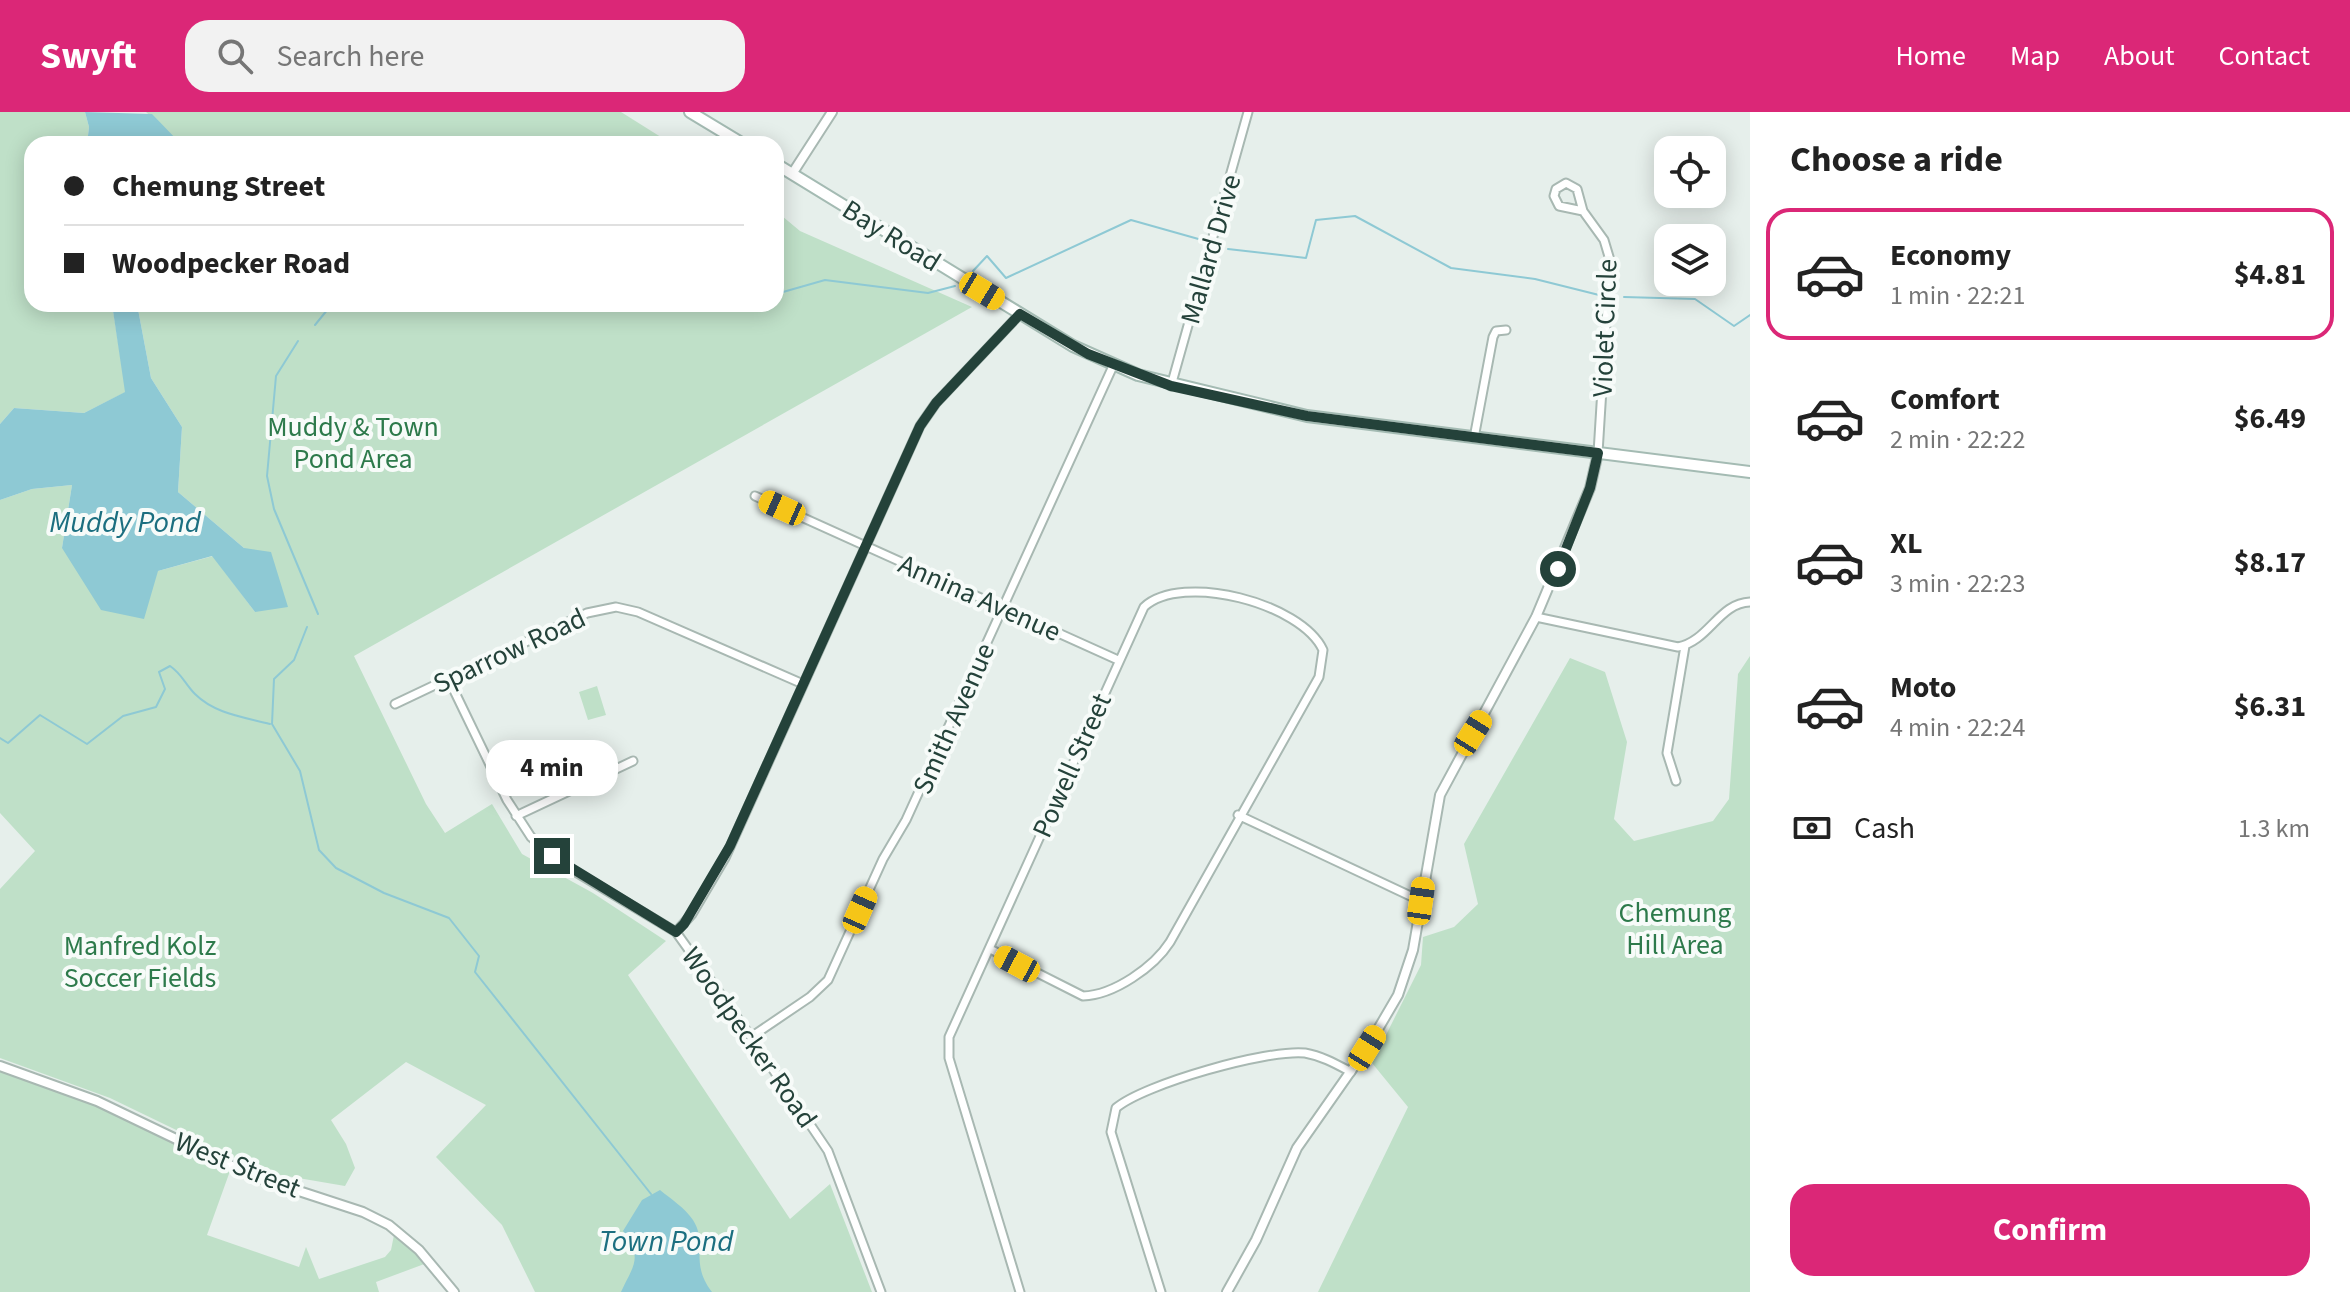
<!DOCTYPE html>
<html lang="en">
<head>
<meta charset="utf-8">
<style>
  :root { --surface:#fff; --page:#f2f2f2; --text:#222; --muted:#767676; --line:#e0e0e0; --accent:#db2777 }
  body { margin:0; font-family:"Source Sans 3",sans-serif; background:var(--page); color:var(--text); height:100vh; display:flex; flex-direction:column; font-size:30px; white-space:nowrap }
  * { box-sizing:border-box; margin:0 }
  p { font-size:26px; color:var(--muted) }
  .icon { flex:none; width:44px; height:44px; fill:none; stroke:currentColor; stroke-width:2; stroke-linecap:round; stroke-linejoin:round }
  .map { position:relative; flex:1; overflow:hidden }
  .drawer { display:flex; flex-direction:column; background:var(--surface); width:600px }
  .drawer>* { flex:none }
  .top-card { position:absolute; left:24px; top:24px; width:760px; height:176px; border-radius:24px; box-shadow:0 4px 20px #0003; display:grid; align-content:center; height:176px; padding:0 40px; background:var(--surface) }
  .controls { position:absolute; left:1654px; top:24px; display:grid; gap:16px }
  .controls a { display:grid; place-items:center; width:72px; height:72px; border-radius:16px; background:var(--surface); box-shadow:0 4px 20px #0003; font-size:40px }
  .end { position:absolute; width:36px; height:36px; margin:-18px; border:10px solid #24423a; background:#fff; box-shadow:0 0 0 4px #fff }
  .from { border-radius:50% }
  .bubble { position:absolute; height:56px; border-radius:24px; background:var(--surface); box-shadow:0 4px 20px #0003; font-size:26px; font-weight:700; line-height:56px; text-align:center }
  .car { position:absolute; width:24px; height:48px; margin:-24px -12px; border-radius:10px; box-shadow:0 0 6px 2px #0007; background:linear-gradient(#f5c518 24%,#345 0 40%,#f5c518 0 76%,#345 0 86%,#f5c518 0) }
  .top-card b { display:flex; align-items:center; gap:28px; height:76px; font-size:30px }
  .top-card b+b { border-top:2px solid var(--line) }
  .top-card i { width:20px; height:20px; background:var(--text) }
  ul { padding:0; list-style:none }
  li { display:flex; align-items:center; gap:24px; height:132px; margin:0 16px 12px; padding:0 24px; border:4px solid transparent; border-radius:24px }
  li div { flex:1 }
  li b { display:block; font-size:30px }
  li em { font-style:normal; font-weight:700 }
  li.selected { border-color:var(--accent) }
  li>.icon { width:72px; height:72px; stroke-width:1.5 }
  h2 { padding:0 40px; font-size:36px; line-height:96px }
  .pay { display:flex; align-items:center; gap:20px; height:88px; padding:0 40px; font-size:30px }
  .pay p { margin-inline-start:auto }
  .cta { display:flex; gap:16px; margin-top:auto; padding:16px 40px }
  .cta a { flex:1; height:92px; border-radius:24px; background:var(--accent); color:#fff; font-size:32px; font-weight:700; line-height:92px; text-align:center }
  header { display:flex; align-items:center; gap:48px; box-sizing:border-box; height:112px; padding:0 40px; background:var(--accent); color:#fff }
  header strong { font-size:38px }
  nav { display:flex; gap:44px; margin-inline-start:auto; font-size:28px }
  .search { width:560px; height:72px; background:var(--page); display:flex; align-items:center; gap:20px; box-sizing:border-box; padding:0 28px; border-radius:24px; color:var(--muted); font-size:30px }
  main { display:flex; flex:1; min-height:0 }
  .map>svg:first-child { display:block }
</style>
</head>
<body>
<header>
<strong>Swyft</strong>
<div class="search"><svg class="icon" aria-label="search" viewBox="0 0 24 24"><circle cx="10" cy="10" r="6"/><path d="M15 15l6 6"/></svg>Search here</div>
<nav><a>Home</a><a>Map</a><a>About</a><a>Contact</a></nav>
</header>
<main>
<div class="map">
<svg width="1750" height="1180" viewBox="0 0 1750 1180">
  <rect width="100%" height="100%" fill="#e6efeb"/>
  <!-- green -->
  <path fill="#bfe0c8" d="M0 0H85L89 15 87 32H32V192H112L126 280 84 301 14 296 0 312Z
    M146 0H621L672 32H181Z
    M776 99 800 119 972 195 354 544 426 692 445 721 492 692 522 742 593 781 666 829 628 863 790 1107 830 1072 872 1180H535L502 1113 436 1045 486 993 406 950 331 1008 346 1032 355 1056 345 1074 263 1060 110 986 0 946V777L35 739 0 701V388L32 377 72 373 62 436 158 459 213 444 255 500 244 436 178 380 182 315 151 266 137 192H776Z
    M1750 544V1180H1318L1408 995 1372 951 1421 853 1423 825 1454 815 1478 792 1464 732 1570 546 1605 560 1627 630 1614 707 1634 729 1713 709 1729 687 1738 562Z
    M597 574 606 603 588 608 579 580Z
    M0 959 88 989 230 1059 207 1123 299 1155 306 1135 319 1167 385 1145 391 1138 394 1123 427 1151 376 1170 379 1180H0Z"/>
  <!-- water -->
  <path fill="#8ec9d4" d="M85 0 152 2 181 32H87L89 15Z
    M112 192H137L151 266 182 315 178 380 244 436 271 440 288 495 255 500 212 444 158 459 144 507 101 498 62 436 72 373 32 377 0 388V312L14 296 84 301 125 280Z
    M660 1078C671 1087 685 1096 693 1108 708 1131 689 1151 712 1180H621C634 1152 643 1146 623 1119L642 1088Z"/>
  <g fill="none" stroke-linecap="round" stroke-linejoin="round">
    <!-- stream -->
    <path stroke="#8ec9d4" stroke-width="2" d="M1228 137 1306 146 1316 108 1355 104 1451 156 1535 167 1599 183
      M973 159 987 144 1006 166 1131 108 1202 128
      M776 182 825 168 928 181 955 174
      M1624 185 1695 187 1734 214 1750 203
      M725 192 731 195 742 192
      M315 213 332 192
      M298 229 276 264 267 364 274 397 318 502
      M307 515 294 548 274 567 272 612 300 659 319 738 336 756 384 781 449 806 479 844 475 860 651 1082
      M0 626 8 631 40 603 87 632 123 604 156 595 165 577 159 560 170 554C182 562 185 572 195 582 215 602 244 605 270 612"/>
    <defs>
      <path id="minor" d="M1583 99 1559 94 1554 84 1556 77 1566 71 1577 77 1583 99 1604 128 1610 148 1598 341
        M1171 274 1248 0
        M1474 326 1493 225 1496 219 1506 218
        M755 384 1118 548
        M1536 505 1678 535C1709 529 1719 491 1750 490
        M448 566 507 688 531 725 564 753 676 820 751 925 828 1039 881 1180
        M395 592 587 501 616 495 638 500 803 572
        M1676 669 1667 641 1685 534
        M1238 703 1421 789
        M516 704 633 649
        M676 820 692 802 725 746 920 314 936 291 1020 202
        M990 837 1083 884C1114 883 1154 855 1170 830L1319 565 1323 538C1301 491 1182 460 1144 495L949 925V946L1020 1180
        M751 925 810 885 828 868 883 747 906 708 1113 254
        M1161 1180 1111 1020 1116 996C1144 972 1268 937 1305 941 1322 944 1336 952 1351 960"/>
      <path id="tertiary" d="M792 62 832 0
        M0 954 97 989 253 1064 363 1100 389 1113 419 1138 454 1180
        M1227 1180 1256 1128 1297 1036 1367 936 1398 883 1413 838 1440 683 1536 505 1590 376 1598 341"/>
      <path id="secondary" d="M690 0 743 32
        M776 52 1073 234 1138 263 1307 304 1750 360"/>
    </defs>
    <!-- minor casing -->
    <use href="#minor" stroke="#a8b8b2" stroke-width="11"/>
    <!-- tertiary casing -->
    <use href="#tertiary" stroke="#a8b8b2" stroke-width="12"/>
    <!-- secondary casing -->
    <use href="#secondary" stroke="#a4bbb3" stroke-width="14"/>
    <!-- minor -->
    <use href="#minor" stroke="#fff" stroke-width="7"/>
    <!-- tertiary -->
    <use href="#tertiary" stroke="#fff" stroke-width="8"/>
    <!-- secondary -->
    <use href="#secondary" stroke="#fff" stroke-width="10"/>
  </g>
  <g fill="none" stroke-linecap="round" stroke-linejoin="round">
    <!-- route -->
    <path stroke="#24423a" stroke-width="10" d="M552 744 676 820 684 812 730 734 920 314 936 291 1020 202 1088 242 1171 274 1307 304 1598 341 1590 376 1558 457"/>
  </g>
  <g text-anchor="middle" stroke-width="8" stroke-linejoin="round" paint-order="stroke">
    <!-- street labels -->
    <g font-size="28" fill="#24423a" stroke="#f7fbf9">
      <text transform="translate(892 123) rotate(32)" y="10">Bay Road</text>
      <text transform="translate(1210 137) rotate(-74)" y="10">Mallard Drive</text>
      <text transform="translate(1604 216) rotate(-88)" y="10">Violet Circle</text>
      <text transform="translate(980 485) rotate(24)" y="10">Annina Avenue</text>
      <text transform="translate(509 538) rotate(-25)" y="10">Sparrow Road</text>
      <text transform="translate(953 606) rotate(-66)" y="10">Smith Avenue</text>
      <text transform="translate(1071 653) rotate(-66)" y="10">Powell Street</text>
      <text transform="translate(750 925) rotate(55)" y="10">Woodpecker Road</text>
      <text transform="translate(238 1052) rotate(22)" y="10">West Street</text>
    </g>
    <!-- park labels -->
    <g font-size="28" fill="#2d7a4b" stroke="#f7fbf9">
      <text x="353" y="324">Muddy &amp; Town<tspan x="353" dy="32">Pond Area</tspan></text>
      <text x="1675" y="810">Chemung<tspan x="1675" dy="32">Hill Area</tspan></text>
      <text x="140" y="843">Manfred Kolz<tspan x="140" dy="32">Soccer Fields</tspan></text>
    </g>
    <!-- water labels -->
    <g font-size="30" font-style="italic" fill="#1c6f80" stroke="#f7fbf9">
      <text x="125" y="420">Muddy Pond</text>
      <text x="666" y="1139">Town Pond</text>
    </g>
  </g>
</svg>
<div class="controls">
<a><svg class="icon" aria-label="locate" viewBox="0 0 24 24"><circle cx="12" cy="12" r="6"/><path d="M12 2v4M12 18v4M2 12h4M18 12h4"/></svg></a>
<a><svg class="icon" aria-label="layers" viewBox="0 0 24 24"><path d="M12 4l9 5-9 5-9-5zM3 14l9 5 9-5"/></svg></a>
</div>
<i class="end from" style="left:1558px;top:457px"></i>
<i class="end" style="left:552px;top:744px"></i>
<div class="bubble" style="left:486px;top:628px;width:132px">4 min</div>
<i class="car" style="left:982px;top:179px;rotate:121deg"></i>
<i class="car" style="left:782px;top:396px;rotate:294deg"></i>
<i class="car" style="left:1473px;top:621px;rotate:32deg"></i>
<i class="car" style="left:1421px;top:789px;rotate:8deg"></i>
<i class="car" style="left:860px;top:798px;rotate:24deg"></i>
<i class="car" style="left:1017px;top:852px;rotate:298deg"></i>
<i class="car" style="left:1367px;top:936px;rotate:32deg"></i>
<div class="top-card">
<b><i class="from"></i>Chemung Street</b>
<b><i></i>Woodpecker Road</b>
</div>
</div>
<section class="drawer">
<h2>Choose a ride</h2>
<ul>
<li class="selected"><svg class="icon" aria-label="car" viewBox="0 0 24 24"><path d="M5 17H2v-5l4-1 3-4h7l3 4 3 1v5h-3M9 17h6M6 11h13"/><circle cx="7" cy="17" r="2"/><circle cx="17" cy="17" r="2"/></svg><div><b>Economy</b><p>1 min · 22:21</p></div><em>$4.81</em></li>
<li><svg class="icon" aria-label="car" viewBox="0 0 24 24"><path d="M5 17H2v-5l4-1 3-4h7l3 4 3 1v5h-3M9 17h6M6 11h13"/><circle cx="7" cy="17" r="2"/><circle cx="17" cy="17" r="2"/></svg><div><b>Comfort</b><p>2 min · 22:22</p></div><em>$6.49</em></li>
<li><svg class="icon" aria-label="car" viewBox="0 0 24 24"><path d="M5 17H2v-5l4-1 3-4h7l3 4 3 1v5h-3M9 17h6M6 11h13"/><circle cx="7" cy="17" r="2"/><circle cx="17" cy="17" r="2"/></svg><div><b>XL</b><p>3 min · 22:23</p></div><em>$8.17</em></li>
<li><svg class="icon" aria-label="car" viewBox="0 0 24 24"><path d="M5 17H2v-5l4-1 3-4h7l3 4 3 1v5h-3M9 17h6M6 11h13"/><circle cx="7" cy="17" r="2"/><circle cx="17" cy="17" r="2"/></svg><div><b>Moto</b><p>4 min · 22:24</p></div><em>$6.31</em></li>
</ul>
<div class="pay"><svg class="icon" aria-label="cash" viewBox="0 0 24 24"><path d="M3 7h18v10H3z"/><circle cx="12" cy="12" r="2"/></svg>Cash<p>1.3 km</p></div>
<div class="cta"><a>Confirm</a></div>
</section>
</main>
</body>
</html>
